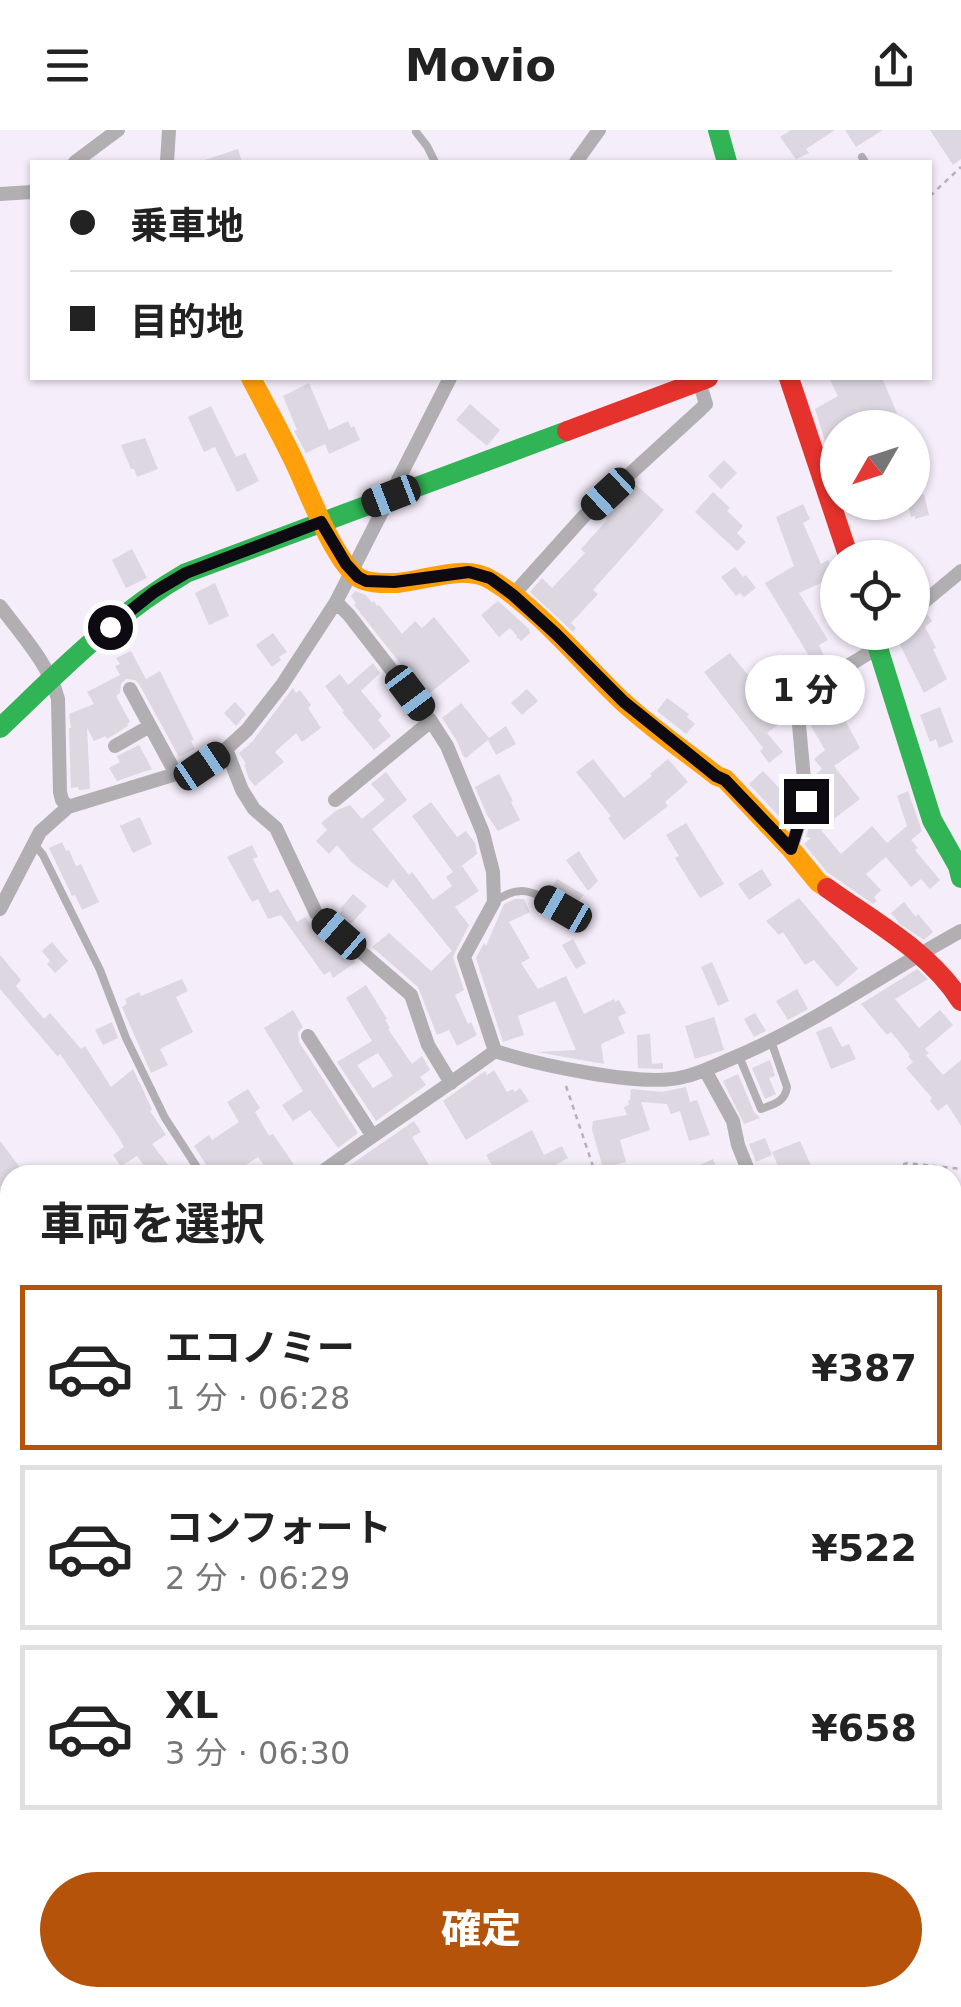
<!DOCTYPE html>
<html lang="ja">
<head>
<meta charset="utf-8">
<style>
  :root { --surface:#fff; --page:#f6f6f6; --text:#222; --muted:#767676; --line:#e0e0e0; --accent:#b45309 }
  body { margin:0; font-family:"DejaVu Sans","Noto Sans JP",sans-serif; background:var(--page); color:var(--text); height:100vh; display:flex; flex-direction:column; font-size:38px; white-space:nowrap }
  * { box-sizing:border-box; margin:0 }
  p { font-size:32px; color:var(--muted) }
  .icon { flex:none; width:55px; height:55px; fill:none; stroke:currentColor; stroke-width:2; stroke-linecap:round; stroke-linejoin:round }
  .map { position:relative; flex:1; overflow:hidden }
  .panel { position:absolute; left:0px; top:1035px; width:962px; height:842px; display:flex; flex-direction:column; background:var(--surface); border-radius:30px 30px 0 0; box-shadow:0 2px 8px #0004 }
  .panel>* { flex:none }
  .hud { position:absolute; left:30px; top:30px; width:902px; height:220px; border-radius:0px; box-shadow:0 2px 8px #0004; display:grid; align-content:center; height:220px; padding:0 40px; background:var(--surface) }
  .needle { width:65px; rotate:231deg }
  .tools { position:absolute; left:820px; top:280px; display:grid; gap:20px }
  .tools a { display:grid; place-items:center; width:110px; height:110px; border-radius:50%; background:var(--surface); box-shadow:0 2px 8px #0004; font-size:50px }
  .end { position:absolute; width:45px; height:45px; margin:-22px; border:12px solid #0e0a11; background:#fff; box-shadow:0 0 0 5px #fff }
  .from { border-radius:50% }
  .bubble { position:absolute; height:70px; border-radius:35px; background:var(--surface); box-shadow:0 2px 8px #0004; font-size:32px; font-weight:800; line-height:70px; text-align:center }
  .car { position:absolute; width:30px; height:60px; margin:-30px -15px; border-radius:12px; box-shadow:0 0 8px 2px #0007; background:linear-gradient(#222 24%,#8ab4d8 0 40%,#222 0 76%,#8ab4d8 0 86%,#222 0) }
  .hud b { display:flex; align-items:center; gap:35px; height:95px; font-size:38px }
  .hud b+b { border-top:2px solid var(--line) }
  .hud i { width:25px; height:25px; background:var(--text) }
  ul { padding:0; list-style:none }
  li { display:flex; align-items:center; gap:30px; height:165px; margin:0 20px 15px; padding:0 20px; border:5px solid var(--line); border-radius:0px }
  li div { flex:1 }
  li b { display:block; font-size:38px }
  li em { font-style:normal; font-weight:800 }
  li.current { border-color:var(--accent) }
  li>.icon { width:90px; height:90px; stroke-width:1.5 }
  h2 { padding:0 40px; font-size:45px; line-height:120px }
  .cta { display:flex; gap:20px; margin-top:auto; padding:20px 40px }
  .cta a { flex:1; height:115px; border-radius:60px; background:var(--accent); color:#fff; font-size:40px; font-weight:800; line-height:115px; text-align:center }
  header { display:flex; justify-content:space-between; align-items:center; height:130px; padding:0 40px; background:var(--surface); font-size:45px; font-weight:800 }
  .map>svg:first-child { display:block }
</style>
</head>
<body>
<header><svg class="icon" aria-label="menu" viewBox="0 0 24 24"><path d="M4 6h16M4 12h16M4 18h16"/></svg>Movio<svg class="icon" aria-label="share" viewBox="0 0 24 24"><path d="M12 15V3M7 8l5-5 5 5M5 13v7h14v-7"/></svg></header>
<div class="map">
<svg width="961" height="1877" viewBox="0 0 961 1877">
  <rect width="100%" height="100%" fill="#f5edfa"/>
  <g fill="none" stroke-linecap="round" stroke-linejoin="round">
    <!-- stream -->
    <path stroke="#cbaede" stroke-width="5" d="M952 1294 961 1289
      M952 1817 961 1807
      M0 1844 10 1838
      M882 1877 896 1868"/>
  </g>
  <!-- building -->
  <path fill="#ddd7e1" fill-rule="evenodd" d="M791 0H835L806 19 809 23 796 29 780 7Z
    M845 0H883L856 17Z
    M930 0H961V29L953 35Z
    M238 19 242 32H205V30Z
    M829 248H882L897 283 866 291 869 298H838V305L825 311 815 279 838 266Z
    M309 253 329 300 348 291 351 298 354 296 360 310 329 324 325 314 306 323 294 301 297 300 283 266Z
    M470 274 500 300 487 316 456 290Z
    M211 276 236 327 245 323 259 351 237 362 215 317 204 322 188 287Z
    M145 308 158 339 137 347 134 339H131L121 315Z
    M724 330 737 343 721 359 708 346Z
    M635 354 664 380 593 460 598 464 571 493 576 498 573 502 530 462 542 448 552 458 585 423 581 419 607 390 601 385Z
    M713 362 730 378 727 381 743 396 737 403 746 412 737 421 695 382Z
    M924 364 929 385 915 389V386L911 387 907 372H912V367Z
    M803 374 810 389 803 393 821 434 828 430 836 446 799 463 828 510 819 515 828 535 814 544 806 528 809 526 765 453 794 436 776 387Z
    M132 419 147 448 126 458 112 430Z
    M735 437 743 447 746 445 756 458 744 467 740 463 736 466 721 447Z
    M215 453 229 486 209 495 195 463Z
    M355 461 366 465 372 473 374 471 377 476 379 475 402 504 415 491 422 498 434 487 470 531 426 566 354 475 356 473 351 466Z
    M498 471 529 499 530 503 521 511 518 508 516 509 517 506 510 498 499 507 481 485Z
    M927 484 932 491 925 497 936 518 933 519 947 549 924 563 897 509 901 502H912V492Z
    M273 503 287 522 279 527 281 530 272 537 256 515Z
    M131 521 146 549 160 541 194 610 191 611 195 619 179 627 139 554 135 550 126 549 121 554 120 563 116 566 130 592 127 594 128 596 107 609 106 606 94 611 87 598 90 659 79 660 78 657 71 658 69 598H71L69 584 94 574 87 562 120 545 115 536 120 534 116 528Z
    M730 523 748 545 762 532 778 550 758 569 779 594 767 603 783 622 769 633 760 621 763 618 704 542Z
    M373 533 380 543 361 561 382 586 378 590 391 606 374 620 342 582 344 581 325 556 340 544 348 555Z
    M293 558 296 563 300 560 311 575 308 578 321 598 302 612 296 603 275 622 284 632 255 656 249 649 244 635 246 634 239 623 252 612Z
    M527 559 538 571 522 585 511 573Z
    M667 568 689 584 687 587 695 594 686 604 657 581Z
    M235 572 246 584 236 596 224 583Z
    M461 573 489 608 506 596 516 614 496 625 488 610 466 628 463 626 457 611 442 588Z
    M940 577 953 612 939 618 936 609 930 612 920 585Z
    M839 579 860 618 834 636 860 669 834 689 835 691 821 700 841 724 872 696 887 713 907 696 897 666 908 661 922 701 911 710 918 718 915 720 940 750 930 759 921 749 911 757 886 727 866 744 881 760 874 767 877 771 873 774 827 742 804 714 811 708 806 707 816 675 829 668 815 650 814 646 822 639 814 629 825 620 811 596Z
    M139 615 152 639 117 651 109 638 120 632 117 626Z
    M593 629 624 668 652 646 650 644 668 629 688 652 665 672 668 676 624 710 608 688 611 686 576 642Z
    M763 641 794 674 787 695 749 654Z
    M386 642 407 670 372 699 409 745 412 742 433 770 452 756 446 747 453 742 412 686 431 672 457 707 466 701 475 713 477 724 455 741 462 736 479 761 455 777 469 795 453 827 464 860 455 865 468 894 471 892 477 905 457 916 449 900 437 905 418 857 372 817 389 803 431 841 452 821 393 749 387 758 352 733 337 715 329 724 316 711 327 700 321 693 337 680 350 675 362 689 385 670 371 654Z
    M499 644 513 671 511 672 520 690 498 701 487 685 475 657Z
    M140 687 152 714 133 723 120 696Z
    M686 693 724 754 700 768 675 728 679 726 666 705Z
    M62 712 66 721 69 720 76 736 81 734 99 772 82 780 75 765 72 766 49 718Z
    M252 715 258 727 253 729 270 763 278 759 297 792 305 787 314 799 316 797 323 803 337 823 342 819 356 832 333 848 330 841 324 845 281 785 268 789 258 769 252 772 227 727Z
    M579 721 598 751 588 761 566 730Z
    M762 739 772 755 749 770 738 754Z
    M557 749 584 765 575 774 572 773 569 775 549 762Z
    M353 764 367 776 351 794 339 784 342 781 340 779Z
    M799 768 858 839 837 857 814 830 805 835 783 802 779 805 766 791Z
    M515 769H524L530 782 509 792 530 828 521 833 538 859 566 846 584 884 614 869 615 872 619 870 626 883 618 887 625 903 601 914 604 934 537 922 576 920 555 871 518 886 524 905 503 912 476 828 484 813 486 816 504 774Z
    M904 772 916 787 918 784 933 802 924 810 900 794 891 783Z
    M573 809 586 833 576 839 562 815Z
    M52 812 68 831 55 843 47 834 50 831 42 821Z
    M0 825 21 850 16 856 44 889 50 883 81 919 85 916 111 957 133 939 152 979 150 981 166 1005 152 1014 176 1045H151L137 1026 121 1036 113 1025 124 1017 118 1006 60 924 58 927 0 859Z
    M712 832 729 871 718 876 701 837Z
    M917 839 928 849 895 869 919 898 940 880 953 895 925 919 929 923 926 925 943 945 961 930V996L947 974 938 981 930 971 932 968 906 938 913 932 908 926 910 925 891 902 887 905 861 874Z
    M182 849 188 861 176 867 193 902 160 919 168 935 151 943 122 877 127 874 125 869 139 862 141 866Z
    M366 855 387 889 385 890 390 898 388 899 412 934 422 926 430 940 420 947 426 955 376 991 337 932 372 911 346 868ZM378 923 393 946 373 958 357 935Z
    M797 859 808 879 788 890 776 871Z
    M293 880 303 897 298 902 299 912 358 1003 338 1018 310 980 293 991 282 975 303 961 264 898Z
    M755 883 766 901 754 907 744 889Z
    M714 887 724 920 695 929 685 896Z
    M112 892 118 908 103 915 95 900Z
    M831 896 842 917 849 914 856 929 831 939 816 902Z
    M650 904 652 934 663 933V939L638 938 637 905Z
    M770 930 775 946 769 948 776 964 765 969 752 938Z
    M494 940 507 962 513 959 515 962 520 958 529 971 466 1010 443 971 485 941 487 945Z
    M738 944 754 982 760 988 744 994 723 951Z
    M686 957 690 972 697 970 710 1005 689 1011 680 981 671 984 667 974 641 972 650 1000 620 1010 626 1032 603 1038 592 1000 593 991 627 985 624 977 629 975 628 971 630 970 631 959 662 962Z
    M248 959 260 978 255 982 269 1006 273 1004 301 1045H271L258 1027 239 1040 242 1045H213L194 1016 209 1005 212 1010 239 992 227 972Z
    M414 991 421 1002 412 1007 435 1045H350L346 1038Z
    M532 1000 544 1025 562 1016 568 1028 538 1045H476L492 1035 486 1025Z
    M765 1008 772 1025 756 1032 749 1014Z
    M0 1011 22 1040 16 1045H10V1050L0 1057Z
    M800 1011 813 1040 810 1041 812 1045H782L772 1022Z
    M713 1029 719 1045H705L700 1035Z"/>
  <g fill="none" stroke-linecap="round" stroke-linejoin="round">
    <!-- path -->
    <path stroke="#b4b1b7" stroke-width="2.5" stroke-dasharray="5 5" stroke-linecap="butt" d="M930 66 961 37
      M566 956 596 1045
      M875 1045 907 1033 961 1039
      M585 1868 590 1877"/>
    <!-- lane -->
    <path stroke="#b2afb3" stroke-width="8" d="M416 2 427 16 435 32
      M862 27 865 32
      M34 714 43 725 100 840 126 908 165 988 202 1045
      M494 772C522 751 537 764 563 779
      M739 926 761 979C774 974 785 972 787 957L771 911"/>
    <!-- street -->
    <path stroke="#b2afb3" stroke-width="14" d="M75 32 118 0
      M167 32 169 0
      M576 32 599 0
      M0 64 32 62
      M513 465 584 386 701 279 706 274 699 251
      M336 472 349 485 431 591 447 616 483 703 493 742 494 772 464 827 495 921
      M0 476C21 504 49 534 58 569L60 662 62 670 68 677
      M912 482 961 441
      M130 559 176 644
      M115 616 150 596
      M226 619 242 660 254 679 276 698 316 783 411 865 428 915 451 953
      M335 670 431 591
      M791 719 806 671 798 584 803 563 869 523 889 502
      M0 779 40 702 68 677 202 636 226 619 247 600 282 555 336 472 450 248
      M308 906 372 1005
      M495 921C535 934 643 958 683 947 698 944 712 937 726 931 810 897 882 844 961 801
      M705 940 733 991 738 1015 750 1045
      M318 1045C376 1002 437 964 495 921
      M0 1086 10 1100
      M0 1268 10 1265
      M952 1305 961 1300
      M952 1479 961 1474
      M0 1534 10 1545
      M0 1854 10 1848
      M196 1868 201 1877
      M868 1868 873 1877
      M940 1868 961 1872
      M651 1877 667 1868
      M897 1877 910 1868"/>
    <!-- fast -->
    <path stroke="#30b455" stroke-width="20" d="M718 0 727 32
      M873 502 932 690 958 736 961 748
      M0 598C59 542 115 484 186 443L567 301"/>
    <!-- slow -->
    <path stroke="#ff9f0a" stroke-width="20" d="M251 248C265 275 280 302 293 329 307 357 334 432 359 448 369 454 386 453 397 453 427 450 466 433 493 451 539 479 582 533 621 570 651 598 685 621 717 646L725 649 791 719 818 752 827 758
      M811 1877 821 1868"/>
    <!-- jam -->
    <path stroke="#e5322d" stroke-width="20" d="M789 248 849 428
      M567 301 708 248
      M827 758C874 792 929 821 961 871
      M952 1752 961 1746"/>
    <!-- rail -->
    <path stroke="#b0acb3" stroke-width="5" stroke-dasharray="12 12" stroke-linecap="butt" d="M952 1152 961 1147
      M0 1698 10 1693"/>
  </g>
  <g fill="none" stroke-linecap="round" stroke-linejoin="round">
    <!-- route -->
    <path stroke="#0e0a11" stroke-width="12" d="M110 497 154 462 186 443 321 392 346 434 358 447 366 451 394 452 469 442 490 448 513 465 556 504 624 572 716 646 725 650 791 719 806 671"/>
  </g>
</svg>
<div class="tools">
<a><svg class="needle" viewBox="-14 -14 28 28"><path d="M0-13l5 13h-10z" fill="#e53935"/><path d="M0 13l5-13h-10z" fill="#767676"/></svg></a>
<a><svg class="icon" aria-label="locate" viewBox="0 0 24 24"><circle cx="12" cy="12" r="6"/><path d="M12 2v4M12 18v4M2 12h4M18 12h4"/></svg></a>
</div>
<i class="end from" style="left:110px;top:497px"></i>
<i class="end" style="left:806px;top:671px"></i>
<div class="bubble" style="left:745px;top:525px;width:120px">1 分</div>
<i class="car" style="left:608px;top:364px;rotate:227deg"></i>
<i class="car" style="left:391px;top:366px;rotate:249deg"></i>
<i class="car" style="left:410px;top:563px;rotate:143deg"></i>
<i class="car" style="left:202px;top:636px;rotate:56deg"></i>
<i class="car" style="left:563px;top:779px;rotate:300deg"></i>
<i class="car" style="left:339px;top:804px;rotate:311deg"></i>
<div class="hud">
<b><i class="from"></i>乗車地</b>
<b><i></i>目的地</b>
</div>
<section class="panel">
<h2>車両を選択</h2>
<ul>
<li class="current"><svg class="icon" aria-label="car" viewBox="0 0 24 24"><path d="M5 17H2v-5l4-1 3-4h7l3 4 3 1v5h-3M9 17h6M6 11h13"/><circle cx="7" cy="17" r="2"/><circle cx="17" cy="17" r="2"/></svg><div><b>エコノミー</b><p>1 分 · 06:28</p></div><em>¥387</em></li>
<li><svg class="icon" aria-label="car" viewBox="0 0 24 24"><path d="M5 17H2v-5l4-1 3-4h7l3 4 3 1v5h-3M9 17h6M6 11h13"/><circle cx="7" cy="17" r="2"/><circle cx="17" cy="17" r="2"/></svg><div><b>コンフォート</b><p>2 分 · 06:29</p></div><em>¥522</em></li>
<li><svg class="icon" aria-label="car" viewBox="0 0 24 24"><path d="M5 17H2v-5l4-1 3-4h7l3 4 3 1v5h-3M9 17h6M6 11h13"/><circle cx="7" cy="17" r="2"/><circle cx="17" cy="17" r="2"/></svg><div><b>XL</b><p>3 分 · 06:30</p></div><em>¥658</em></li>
</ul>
<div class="cta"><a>確定</a></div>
</section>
</div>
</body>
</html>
